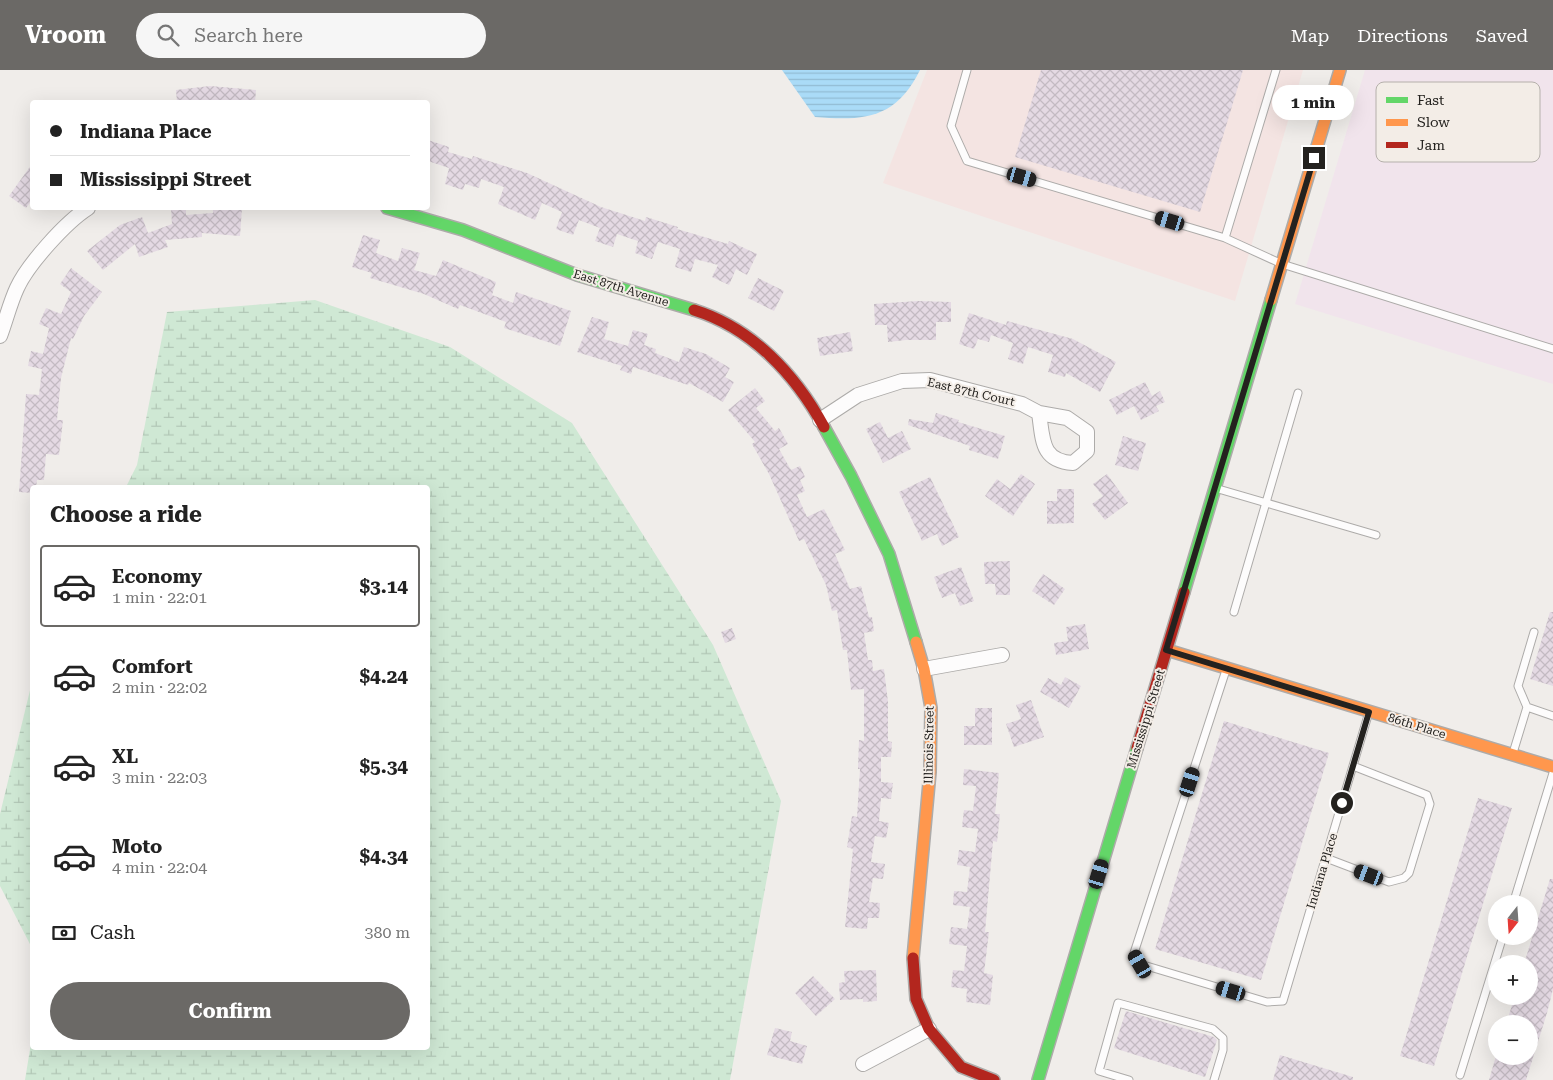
<!DOCTYPE html>
<html lang="en">
<head>
<meta charset="utf-8">
<style>
  :root { --surface:#fff; --page:#f6f6f6; --text:#222; --muted:#767676; --line:#e0e0e0; --accent:#6b6966 }
  body { margin:0; font-family:"Roboto Serif",serif; background:var(--page); color:var(--text); height:100vh; display:flex; flex-direction:column; font-size:19px; white-space:nowrap }
  * { box-sizing:border-box; margin:0 }
  p { font-size:16px; color:var(--muted) }
  .icon { flex:none; width:28px; height:28px; fill:none; stroke:currentColor; stroke-width:2; stroke-linecap:round; stroke-linejoin:round }
  .map { position:relative; flex:1; overflow:hidden }
  .details { position:absolute; left:30px; top:415px; width:400px; height:565px; display:flex; flex-direction:column; background:var(--surface); border-radius:5px; box-shadow:0 5px 20px #0002 }
  .details>* { flex:none }
  .top-card { position:absolute; left:30px; top:30px; width:400px; height:110px; border-radius:5px; box-shadow:0 5px 20px #0002; display:grid; align-content:center; height:110px; padding:0 20px; background:var(--surface) }
  .needle { width:32px; rotate:197deg }
  .buttons { position:absolute; left:1488px; top:825px; display:grid; gap:10px }
  .buttons a { display:grid; place-items:center; width:50px; height:50px; border-radius:50%; background:var(--surface); box-shadow:0 5px 20px #0002; font-size:25px }
  .end { position:absolute; width:22px; height:22px; margin:-11px; border:6px solid #24221f; background:#fff; box-shadow:0 0 0 2px #fff }
  .from { border-radius:50% }
  .bubble { position:absolute; height:35px; border-radius:18px; background:var(--surface); box-shadow:0 5px 20px #0002; font-size:16px; font-weight:700; line-height:35px; text-align:center }
  .car { position:absolute; width:15px; height:30px; margin:-15px -8px; border-radius:6px; box-shadow:0 0 4px 1px #0007; background:linear-gradient(#222 24%,#8ab4d8 0 40%,#222 0 76%,#8ab4d8 0 86%,#222 0) }
  .top-card b { display:flex; align-items:center; gap:18px; height:48px; font-size:19px }
  .top-card b+b { border-top:1px solid var(--line) }
  .top-card i { width:12px; height:12px; background:var(--text) }
  ul { padding:0; list-style:none }
  li { display:flex; align-items:center; gap:15px; height:82px; margin:0 10px 8px; padding:0 10px; border:2px solid transparent; border-radius:5px }
  li div { flex:1 }
  li b { display:block; font-size:19px }
  li em { font-style:normal; font-weight:700 }
  li.selected { border-color:var(--accent) }
  li>.icon { width:45px; height:45px; stroke-width:1.5 }
  h2 { padding:0 20px; font-size:22px; line-height:60px }
  .pay { display:flex; align-items:center; gap:12px; height:55px; padding:0 20px; font-size:19px }
  .pay p { margin-inline-start:auto }
  .button { display:flex; gap:10px; margin-top:auto; padding:10px 20px }
  .button a { flex:1; height:58px; border-radius:30px; background:var(--accent); color:#fff; font-size:20px; font-weight:700; line-height:58px; text-align:center }
  header { display:flex; align-items:center; gap:30px; box-sizing:border-box; height:70px; padding:0 25px; background:var(--accent); color:#fff }
  header strong { font-size:24px }
  nav { display:flex; gap:28px; margin-inline-start:auto; font-size:18px }
  .search { width:350px; height:45px; background:var(--page); display:flex; align-items:center; gap:12px; box-sizing:border-box; padding:0 18px; border-radius:28px; color:var(--muted); font-size:19px }
  .map>svg:first-child { display:block }
</style>
</head>
<body>
<header>
<strong>Vroom</strong>
<div class="search"><svg class="icon" aria-label="search" viewBox="0 0 24 24"><circle cx="10" cy="10" r="6"/><path d="M15 15l6 6"/></svg>Search here</div>
<nav><a>Map</a><a>Directions</a><a>Saved</a></nav>
</header>
<div class="map">
<svg width="1553" height="1010" viewBox="0 0 1553 1010">
  <defs>
    <pattern id="wetland-marsh" width="20" height="14" patternUnits="userSpaceOnUse" patternTransform="scale(1.25)"><rect width="20" height="14" fill="#cfe8d4"/><path d="M1 5h8M5 5V1M11 12h8M15 12V8" fill="none" stroke="#b2c7b6"/></pattern>
    <pattern id="water-rules" width="6" height="5" patternUnits="userSpaceOnUse" patternTransform="scale(1.25)"><rect width="6" height="5" fill="#aadbf7"/><path d="M0 2.5h6" fill="none" stroke="#92bcd3"/></pattern>
    <pattern id="building-cross-hatch" width="8" height="8" patternUnits="userSpaceOnUse" patternTransform="scale(1.25)"><rect width="8" height="8" fill="#e4d9e3"/><path d="M0 0l8 8M0 8l8-8" fill="none" stroke="#c3bac2"/></pattern>
  </defs>
  <rect width="100%" height="100%" fill="#f0edea"/>
  <!-- commercial -->
  <path fill="#f1e4ec" d="M1365 0H1553V314L1295 234Z"/>
  <!-- industrial -->
  <path fill="#f4e4e2" d="M927 0H1303L1235 231 883 113Z"/>
  <!-- wetland -->
  <path fill="url(#wetland-marsh)" d="M315 230 450 277 572 353 713 575 781 731 730 1010H25L32 967V978H428V418L126 417 137 395 167 242Z
    M32 612V878L0 816V744Z"/>
  <!-- water -->
  <path fill="url(#water-rules)" d="M782 0H920C896 49 864 51 815 47Z"/>
  <!-- building -->
  <path fill="url(#building-cross-hatch)" d="M1041 0H1243L1200 142 1015 87Z
    M210 16 256 20 255 32H177L176 20Z
    M428 70 449 77 448 82 472 89 473 86 527 103 601 137 645 151 646 147 678 157 677 159 728 174 729 171 757 184 747 205 736 199 729 215 712 207 718 195 695 189 691 202 675 197 680 179 658 172 652 189 635 183 638 171 617 164 613 177 595 171 600 158 579 150 573 165 556 159 562 142 542 133 535 150 498 134 504 117 481 109 479 118 465 114 463 120 445 114 449 98 428 91Z
    M32 94V130L26 138 9 126Z
    M171 138H186V145L213 143V138H242L240 166 202 163V167L165 170 168 177 139 187 135 174 103 200 87 181 120 155 142 147 148 163 172 154Z
    M363 165 380 170 376 183 398 191 402 178 420 183 414 200 436 206 443 190 496 212 492 225 513 233 516 222 571 241 560 276 504 258 506 252 460 235 458 239 424 224 370 208 372 203 352 197Z
    M71 198 102 222 84 246 73 269 71 268 61 308 57 350H63L59 385 46 384 44 410H37L36 418H32V423L19 422 26 324 39 325 42 299 28 296 31 281 43 284 49 258 39 254 46 238 61 244 71 222 60 214Z
    M758 208 784 221 774 241 748 228Z
    M918 231 951 232V252H936V270H906L888 272 887 255H875L874 234Z
    M969 243 1006 255 1007 251 1073 269 1116 292 1100 322 1066 303 1065 307 1048 302 1053 285 1028 277 1023 294 1008 289 1013 273 991 265 989 272 978 269 974 279 959 274Z
    M592 247 609 252 604 269 628 276 633 260 648 264 644 275 656 279 655 283 679 292 684 277 706 284 730 298 725 307 734 312 723 332 689 313 688 315 633 297 631 304 620 300 622 296 577 282Z
    M850 262 853 281 820 286 817 268Z
    M1145 312 1152 326 1160 321 1165 332 1156 336 1159 341 1141 350 1134 336 1117 345 1109 330Z
    M755 318 765 331 756 338 775 361 779 358 788 374 779 379 791 400 800 396 805 407 800 410 805 421 797 425 807 447 824 439 838 466 845 480 835 484 850 519 861 516 869 547H872L874 561 864 563 868 590H872L873 601 884 599 888 632V671L892 672 891 687H881V712L893 713 891 729 881 728 879 751 889 753 886 768 875 766 871 792 885 794 883 809 873 808 869 832 880 833 879 848H868L867 859 845 857 853 779 847 777 852 746 857 747 860 699H858L859 670 864 671V619L851 620 847 580H843L837 540 832 541 826 515 804 469 799 471 769 404 752 374 755 372 728 340Z
    M936 343 959 350 958 352 1005 366 998 389 969 380 970 376 908 355 909 349 933 353Z
    M880 352 888 368 902 361 911 379 883 393 866 359Z
    M1123 366 1146 373 1138 401 1115 395Z
    M1021 404 1035 414 1013 446 985 426 997 409 1010 419Z
    M1107 404 1128 433 1105 450 1092 434 1103 426 1093 414Z
    M930 407 959 467 942 476 937 464 922 471 899 422Z
    M1057 419H1074V453L1047 454V431H1057Z
    M1010 491V525H996L995 514H985L984 492Z
    M961 497 974 531 960 536 955 523 942 528 934 507Z
    M1043 504 1065 519 1054 535 1032 521Z
    M1550 542H1553V616L1530 609Z
    M1085 554 1089 579 1056 585 1054 573 1068 571 1066 557Z
    M732 558 736 569 725 573 721 562Z
    M1065 607 1081 616 1069 638 1040 622 1048 608 1061 615Z
    M1031 630 1044 667 1014 677 1006 654 1021 649 1016 635Z
    M975 638H992V675H964V656H975Z
    M1224 651 1329 683 1261 910 1155 879Z
    M964 699 999 703 995 744H1000L997 772 993 771 985 862H989L984 903 993 905 990 935 966 932 967 919 951 917 953 900 964 901 967 876 949 874 951 857 967 859 970 837 953 835 954 821 967 822 970 797 957 795 959 780 975 782 978 759 962 757 964 740 973 741 976 716 963 715Z
    M1478 728 1512 738 1434 996 1400 986Z
    M1550 809H1553V919L1547 943 1526 1010H1489L1496 986H1529V954H1506L1515 926H1529V894H1524Z
    M876 900 877 931 863 932V929L840 930 839 913 845 912 844 901Z
    M813 906 835 929 816 946 795 923Z
    M1126 941 1214 967 1217 970 1205 1007 1114 978Z
    M775 958 792 962 790 971 807 976 802 994 767 985Z
    M1280 985 1353 1007V1010H1273Z"/>
  <g fill="none" stroke-linecap="round" stroke-linejoin="round">
    <defs>
      <path id="lane" d="M967 0 951 56 967 91 1225 168 1282 194 1553 279
        M1225 168 1276 0
        M1215 418 1376 465
        M1234 542 1298 323
        M1226 600 1134 883 1140 894 1267 932 1283 931 1369 642
        M1527 637 1518 616 1534 562
        M1513 683 1527 637 1553 646
        M1326 788 1389 812 1404 808 1409 803 1430 734 1427 725 1353 696
        M1513 834 1553 703
        M1460 1005 1503 866
        M1129 1010 1099 1001 1118 933 1213 959 1223 968V980L1214 1010"/>
      <path id="street" d="M0 266C6 250 10 233 17 218 28 194 66 152 88 138
        M820 350 858 325 902 311 930 310 1022 334 1039 343 1067 348 1087 362V381L1073 393C1041 391 1043 370 1039 343
        M924 599 1002 585
        M863 994 929 959"/>
      <path id="fast" d="M387 138 463 160 577 205 694 240
        M824 357 851 406 889 484 916 572
        M1184 522 1271 230
        M1038 1010 1137 678"/>
      <path id="slow" d="M1271 230 1340 0
        M1167 580 1553 697
        M913 888 930 702 931 638 924 599 916 572"/>
      <path id="jam" d="M694 240C752 258 795 304 824 357
        M1137 678 1184 522
        M913 888 916 929 929 959 961 997 994 1010"/>
    </defs>
    <!-- lane casing -->
    <use href="#lane" stroke="#adaba9" stroke-width="9"/>
    <!-- street casing -->
    <use href="#street" stroke="#adaba9" stroke-width="16"/>
    <!-- fast casing -->
    <use href="#fast" stroke="#adaba9" stroke-width="14"/>
    <!-- slow casing -->
    <use href="#slow" stroke="#adaba9" stroke-width="14"/>
    <!-- jam casing -->
    <use href="#jam" stroke="#adaba9" stroke-width="14"/>
    <!-- lane -->
    <use href="#lane" stroke="#fdfcfc" stroke-width="7"/>
    <!-- street -->
    <use href="#street" stroke="#fdfcfc" stroke-width="14"/>
    <!-- fast -->
    <use href="#fast" stroke="#63d668" stroke-width="11"/>
    <!-- slow -->
    <use href="#slow" stroke="#ff974d" stroke-width="11"/>
    <!-- jam -->
    <use href="#jam" stroke="#b3261e" stroke-width="11"/>
  </g>
  <g fill="none" stroke-linecap="round" stroke-linejoin="round">
    <!-- route -->
    <path stroke="#24221f" stroke-width="6" d="M1314 88 1166 580 1369 642 1342 733"/>
  </g>
  <g text-anchor="middle" stroke-width="4" stroke-linejoin="round" paint-order="stroke">
    <!-- street labels -->
    <g font-size="12" fill="#24221f" stroke="#f3ede7">
      <text transform="translate(621 218) rotate(17)" y="4">East 87th Avenue</text>
      <text transform="translate(971 322) rotate(13)" y="4">East 87th Court</text>
      <text transform="translate(1146 649) rotate(-73)" y="4">Mississippi Street</text>
      <text transform="translate(1417 656) rotate(17)" y="4">86th Place</text>
      <text transform="translate(929 675) rotate(-89)" y="4">Illinois Street</text>
      <text transform="translate(1322 801) rotate(-73)" y="4">Indiana Place</text>
    </g>
  </g>
  <!-- legend -->
  <rect x="1376" y="12" width="164" height="80" rx="8" fill="#f3ede7" stroke="#b5b0ab" stroke-width="1"/>
  <rect x="1386" y="27" width="22" height="6" fill="#63d668"/>
  <rect x="1386" y="49" width="22" height="7" fill="#ff974d"/>
  <rect x="1386" y="72" width="22" height="6" fill="#b3261e"/>
  <g font-size="14" fill="#24221f">
    <text x="1417" y="35">Fast</text>
    <text x="1417" y="57">Slow</text>
    <text x="1417" y="80">Jam</text>
  </g>
</svg>
<div class="buttons">
<a><svg class="needle" viewBox="-14 -14 28 28"><path d="M0-13l5 13h-10z" fill="#e53935"/><path d="M0 13l5-13h-10z" fill="#767676"/></svg></a>
<a>+</a>
<a>−</a>
</div>
<i class="end from" style="left:1342px;top:733px"></i>
<i class="end" style="left:1314px;top:88px"></i>
<div class="bubble" style="left:1272px;top:15px;width:82px">1 min</div>
<i class="car" style="left:1022px;top:107px;rotate:106deg"></i>
<i class="car" style="left:1170px;top:151px;rotate:287deg"></i>
<i class="car" style="left:1190px;top:712px;rotate:18deg"></i>
<i class="car" style="left:1099px;top:804px;rotate:17deg"></i>
<i class="car" style="left:1369px;top:805px;rotate:291deg"></i>
<i class="car" style="left:1140px;top:894px;rotate:330deg"></i>
<i class="car" style="left:1231px;top:921px;rotate:287deg"></i>
<div class="top-card">
<b><i class="from"></i>Indiana Place</b>
<b><i></i>Mississippi Street</b>
</div>
<section class="details">
<h2>Choose a ride</h2>
<ul>
<li class="selected"><svg class="icon" aria-label="car" viewBox="0 0 24 24"><path d="M5 17H2v-5l4-1 3-4h7l3 4 3 1v5h-3M9 17h6M6 11h13"/><circle cx="7" cy="17" r="2"/><circle cx="17" cy="17" r="2"/></svg><div><b>Economy</b><p>1 min · 22:01</p></div><em>$3.14</em></li>
<li><svg class="icon" aria-label="car" viewBox="0 0 24 24"><path d="M5 17H2v-5l4-1 3-4h7l3 4 3 1v5h-3M9 17h6M6 11h13"/><circle cx="7" cy="17" r="2"/><circle cx="17" cy="17" r="2"/></svg><div><b>Comfort</b><p>2 min · 22:02</p></div><em>$4.24</em></li>
<li><svg class="icon" aria-label="car" viewBox="0 0 24 24"><path d="M5 17H2v-5l4-1 3-4h7l3 4 3 1v5h-3M9 17h6M6 11h13"/><circle cx="7" cy="17" r="2"/><circle cx="17" cy="17" r="2"/></svg><div><b>XL</b><p>3 min · 22:03</p></div><em>$5.34</em></li>
<li><svg class="icon" aria-label="car" viewBox="0 0 24 24"><path d="M5 17H2v-5l4-1 3-4h7l3 4 3 1v5h-3M9 17h6M6 11h13"/><circle cx="7" cy="17" r="2"/><circle cx="17" cy="17" r="2"/></svg><div><b>Moto</b><p>4 min · 22:04</p></div><em>$4.34</em></li>
</ul>
<div class="pay"><svg class="icon" aria-label="cash" viewBox="0 0 24 24"><path d="M3 7h18v10H3z"/><circle cx="12" cy="12" r="2"/></svg>Cash<p>380 m</p></div>
<div class="button"><a>Confirm</a></div>
</section>
</div>
</body>
</html>
